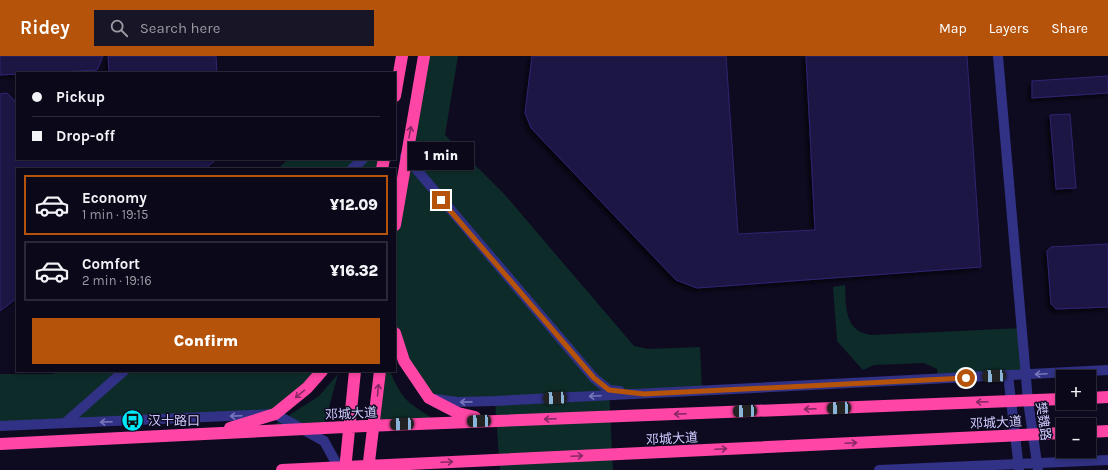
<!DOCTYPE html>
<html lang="en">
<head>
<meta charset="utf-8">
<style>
  :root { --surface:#0a0819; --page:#181626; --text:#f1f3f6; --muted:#999aa2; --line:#2a2938; --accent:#b45309 }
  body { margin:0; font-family:Karla,"Noto Sans SC",sans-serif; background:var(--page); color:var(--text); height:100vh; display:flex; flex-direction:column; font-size:15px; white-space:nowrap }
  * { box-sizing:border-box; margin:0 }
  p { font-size:13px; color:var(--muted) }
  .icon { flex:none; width:22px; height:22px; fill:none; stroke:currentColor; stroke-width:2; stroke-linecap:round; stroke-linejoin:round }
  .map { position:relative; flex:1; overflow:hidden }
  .details { position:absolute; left:16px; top:112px; width:380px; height:204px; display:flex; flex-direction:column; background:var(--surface); border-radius:0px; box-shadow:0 2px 6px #0003,0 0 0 1px var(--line) }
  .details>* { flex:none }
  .banner { position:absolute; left:16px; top:16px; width:380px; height:88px; border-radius:0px; box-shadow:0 2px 6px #0003,0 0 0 1px var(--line); display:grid; align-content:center; height:88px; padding:0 16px; background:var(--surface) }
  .controls { position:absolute; left:1056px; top:314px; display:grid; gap:8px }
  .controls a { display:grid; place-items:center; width:40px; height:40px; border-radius:0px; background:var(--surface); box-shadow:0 2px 6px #0003,0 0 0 1px var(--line); font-size:20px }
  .end { position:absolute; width:18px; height:18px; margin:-9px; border:5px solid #b45309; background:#fff; box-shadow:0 0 0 2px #fff }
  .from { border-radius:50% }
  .bubble { position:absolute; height:28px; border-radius:0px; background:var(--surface); box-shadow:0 2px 6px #0003,0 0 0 1px var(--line); font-size:13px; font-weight:800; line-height:28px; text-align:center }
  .car { position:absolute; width:12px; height:24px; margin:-12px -6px; border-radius:5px; box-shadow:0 0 3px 1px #0007; background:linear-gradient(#222 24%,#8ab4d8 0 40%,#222 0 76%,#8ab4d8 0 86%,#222 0) }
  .banner b { display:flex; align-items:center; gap:14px; height:38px; font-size:15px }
  .banner b+b { border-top:1px solid var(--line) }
  .banner i { width:10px; height:10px; background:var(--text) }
  ul { padding:7px 0 0; list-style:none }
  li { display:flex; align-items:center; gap:12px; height:60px; margin:0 8px 6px; padding:0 8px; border:2px solid var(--line); border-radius:0px }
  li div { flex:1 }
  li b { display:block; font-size:15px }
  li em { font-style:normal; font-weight:800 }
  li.active { border-color:var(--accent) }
  li>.icon { width:36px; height:36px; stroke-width:1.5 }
  .action { display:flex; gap:8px; margin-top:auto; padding:8px 16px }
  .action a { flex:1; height:46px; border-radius:0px; background:var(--accent); color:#fff; font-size:16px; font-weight:800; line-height:46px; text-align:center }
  header { display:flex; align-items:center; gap:24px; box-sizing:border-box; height:56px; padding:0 20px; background:var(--accent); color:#fff }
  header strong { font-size:19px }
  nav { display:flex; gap:22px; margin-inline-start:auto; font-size:14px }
  .search { width:280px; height:36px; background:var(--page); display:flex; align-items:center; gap:10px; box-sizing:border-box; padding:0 14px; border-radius:0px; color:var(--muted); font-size:15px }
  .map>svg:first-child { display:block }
</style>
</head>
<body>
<header>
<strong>Ridey</strong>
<div class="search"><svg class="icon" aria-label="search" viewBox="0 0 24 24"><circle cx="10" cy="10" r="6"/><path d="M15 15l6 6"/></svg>Search here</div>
<nav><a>Map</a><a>Layers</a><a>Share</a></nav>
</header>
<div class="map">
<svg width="1108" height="414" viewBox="0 0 1108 414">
  <defs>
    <filter id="shadow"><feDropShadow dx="-3.5" dy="3.5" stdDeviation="2" flood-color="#0009"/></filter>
  </defs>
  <rect width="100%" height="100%" fill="#0e0b21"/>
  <!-- green -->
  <path fill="#0d2c29" d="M424 0H458L445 79 505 139 634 290 648 293 700 291 702 335 609 334 613 414H500L495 345 429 342 395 277V168Z
    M288 103H384L382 113H278Z
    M845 229C846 251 844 276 872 279L1022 272 1026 319 938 323 937 313 924 307 874 309 863 314 837 285 833 231Z
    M62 315H322L275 358 0 370V318H53Z
    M386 315H390C402 344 408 347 434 363H380Z
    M338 318 325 366 274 369 319 340Z"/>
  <!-- building -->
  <path fill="#1c1544" stroke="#312472" filter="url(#shadow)" d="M0 0H103L97 14 0 19Z
    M108 0H216L217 17H109Z
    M532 0H726L738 178 815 174 806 0H967L981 211 697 232 676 224 531 72 525 57Z
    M1108 20V37L1032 42V25Z
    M7 37 17 47V103H217L205 113H17V242L0 255V38Z
    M1070 58 1076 132 1056 133 1050 59Z
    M1108 188V251L1056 253 1051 248 1047 195 1051 191Z"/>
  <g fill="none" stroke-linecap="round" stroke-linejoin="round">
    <!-- minor -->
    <path stroke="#313185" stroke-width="10" d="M998 0 1028 345 1038 414
      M405 100 594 322 609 334 620 335
      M352 113 363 103
      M1008 319 1019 413
      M435 343 457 346 495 345 1108 314
      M65 367 124 315
      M0 370 275 358 324 385 340 414
      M879 414 1108 404"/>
    <!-- highway -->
    <path stroke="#ff46a6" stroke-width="12" d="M395 40 402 0
      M382 113 384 103
      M395 169 424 0
      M395 277 404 305 429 342 458 357 475 361
      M1089 342 1108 341
      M230 372 275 358 307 332 322 315
      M1089 376 1108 375
      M0 388 365 370 1063 343
      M282 414 1063 377
      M345 414 355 315
      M368 414 380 315"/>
  </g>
  <!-- one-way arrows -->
  <defs><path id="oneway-shaft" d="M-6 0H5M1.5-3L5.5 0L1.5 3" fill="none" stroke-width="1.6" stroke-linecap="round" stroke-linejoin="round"/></defs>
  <g stroke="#862864">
    <use href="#oneway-shaft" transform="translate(410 76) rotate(-80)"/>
    <use href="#oneway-shaft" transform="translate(378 334) rotate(-85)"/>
    <use href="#oneway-shaft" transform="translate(300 338) rotate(141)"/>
    <use href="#oneway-shaft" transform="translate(982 346) rotate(178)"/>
    <use href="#oneway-shaft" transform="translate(810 353) rotate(178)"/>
    <use href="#oneway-shaft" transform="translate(680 358) rotate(178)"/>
    <use href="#oneway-shaft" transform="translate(550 363) rotate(178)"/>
    <use href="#oneway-shaft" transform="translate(851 387) rotate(-3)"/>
    <use href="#oneway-shaft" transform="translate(721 393) rotate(-3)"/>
    <use href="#oneway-shaft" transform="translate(577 400) rotate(-3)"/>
    <use href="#oneway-shaft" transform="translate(447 406) rotate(-3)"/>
  </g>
  <g stroke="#7876bc">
    <use href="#oneway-shaft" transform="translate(1041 318) rotate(177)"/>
    <use href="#oneway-shaft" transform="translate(595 340) rotate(177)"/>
    <use href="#oneway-shaft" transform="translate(466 346) rotate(179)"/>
    <use href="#oneway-shaft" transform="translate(236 360) rotate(178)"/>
    <use href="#oneway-shaft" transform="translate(106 366) rotate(178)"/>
  </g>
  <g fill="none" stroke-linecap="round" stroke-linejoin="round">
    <!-- route -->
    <path stroke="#b45309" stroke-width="5" d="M441 144 594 322 609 334 644 338 966 322"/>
  </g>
  <!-- icons -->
  <defs>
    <symbol id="bus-disc" viewBox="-11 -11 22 22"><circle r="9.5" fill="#00e7f6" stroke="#0e0b21"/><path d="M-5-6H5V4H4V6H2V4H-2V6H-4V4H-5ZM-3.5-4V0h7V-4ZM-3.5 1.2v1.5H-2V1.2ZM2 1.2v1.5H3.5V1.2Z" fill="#111"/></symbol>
  </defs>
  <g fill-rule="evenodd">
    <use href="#bus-disc" x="120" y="352" width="25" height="25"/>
  </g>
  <g text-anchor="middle" stroke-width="3" stroke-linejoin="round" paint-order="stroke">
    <!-- street labels -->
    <g font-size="13" fill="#cecbff" stroke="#0e0b21">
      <text transform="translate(351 357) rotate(-3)" y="5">邓城大道</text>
      <text transform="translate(1044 365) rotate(82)" y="5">樊魏路</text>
      <text transform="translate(996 366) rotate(-3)" y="5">邓城大道</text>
      <text transform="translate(672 382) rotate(-3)" y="5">邓城大道</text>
    </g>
    <!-- poi labels -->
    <g font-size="13" fill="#cecbff" stroke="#0e0b21" text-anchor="start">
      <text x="148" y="369">汉十路口</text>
    </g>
  </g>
</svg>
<div class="controls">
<a>+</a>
<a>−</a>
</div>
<i class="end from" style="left:966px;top:322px"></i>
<i class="end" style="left:441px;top:144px"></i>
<div class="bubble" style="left:408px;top:86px;width:66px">1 min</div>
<i class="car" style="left:994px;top:320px;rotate:267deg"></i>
<i class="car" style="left:555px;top:342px;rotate:267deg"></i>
<i class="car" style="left:839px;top:352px;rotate:268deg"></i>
<i class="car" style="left:745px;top:355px;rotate:268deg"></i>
<i class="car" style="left:479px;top:365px;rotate:268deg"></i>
<i class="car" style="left:402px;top:368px;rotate:268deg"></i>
<div class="banner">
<b><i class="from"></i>Pickup</b>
<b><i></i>Drop-off</b>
</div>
<section class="details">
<ul>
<li class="active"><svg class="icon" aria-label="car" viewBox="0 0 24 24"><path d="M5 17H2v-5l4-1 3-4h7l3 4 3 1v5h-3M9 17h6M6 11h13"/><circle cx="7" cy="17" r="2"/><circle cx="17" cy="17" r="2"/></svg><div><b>Economy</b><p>1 min · 19:15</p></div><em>¥12.09</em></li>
<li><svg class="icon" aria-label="car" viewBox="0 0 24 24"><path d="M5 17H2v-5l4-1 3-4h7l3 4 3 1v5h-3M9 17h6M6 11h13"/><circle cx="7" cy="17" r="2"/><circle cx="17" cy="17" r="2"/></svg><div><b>Comfort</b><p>2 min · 19:16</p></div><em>¥16.32</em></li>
</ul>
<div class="action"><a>Confirm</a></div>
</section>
</div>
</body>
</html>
